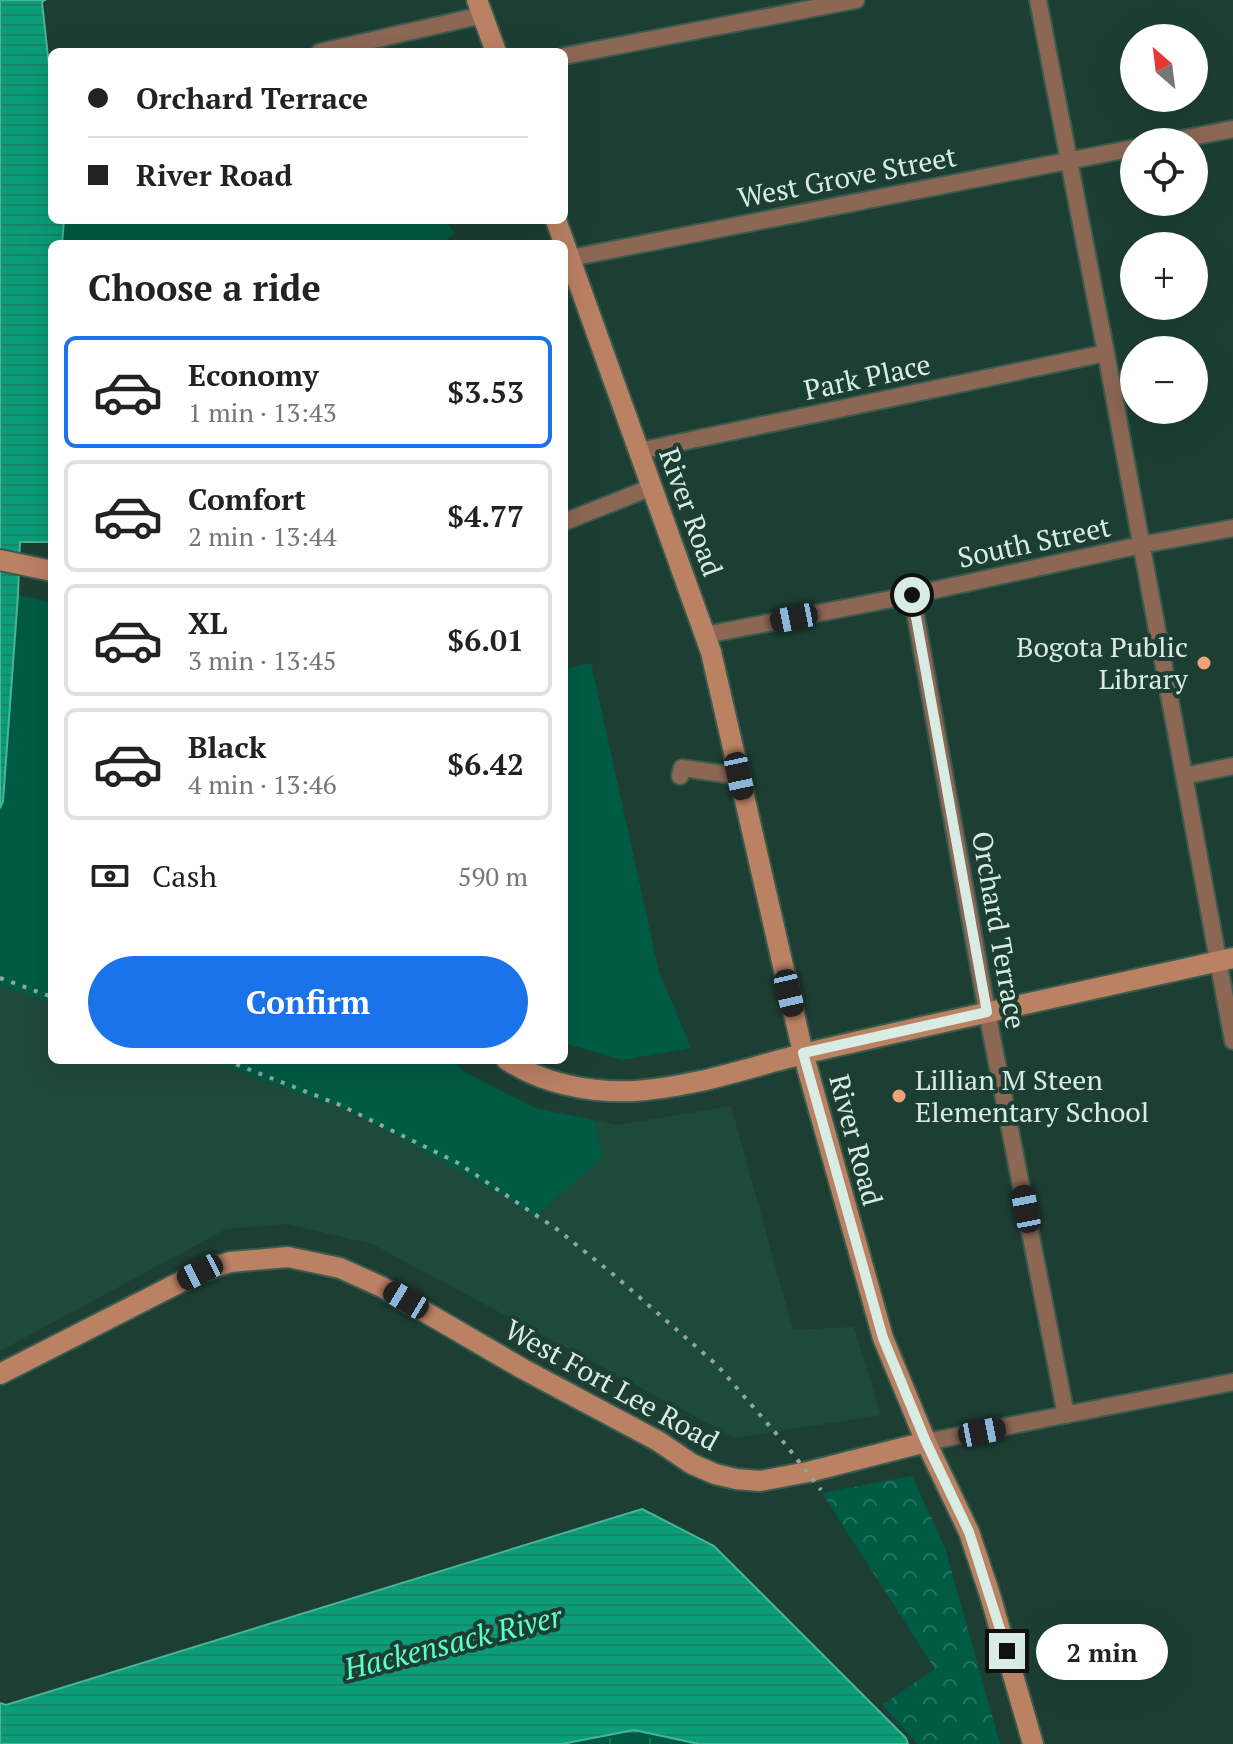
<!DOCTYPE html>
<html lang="en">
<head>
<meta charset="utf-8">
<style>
  :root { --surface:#fff; --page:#f2f2f2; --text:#222; --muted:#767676; --line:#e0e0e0; --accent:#1a73e8 }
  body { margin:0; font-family:"PT Serif",serif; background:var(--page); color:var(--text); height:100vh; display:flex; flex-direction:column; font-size:30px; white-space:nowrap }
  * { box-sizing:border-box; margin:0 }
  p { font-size:26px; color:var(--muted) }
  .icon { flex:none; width:44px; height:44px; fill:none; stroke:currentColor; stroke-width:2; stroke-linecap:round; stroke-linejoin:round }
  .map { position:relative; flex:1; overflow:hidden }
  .details { position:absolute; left:48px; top:240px; width:520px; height:824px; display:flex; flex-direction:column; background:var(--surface); border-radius:12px; box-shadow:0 8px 32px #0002 }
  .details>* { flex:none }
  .top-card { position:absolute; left:48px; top:48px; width:520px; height:176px; border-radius:12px; box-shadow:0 8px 32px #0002; display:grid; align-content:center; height:176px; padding:0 40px; background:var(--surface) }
  .needle { width:52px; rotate:332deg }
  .controls { position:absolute; left:1120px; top:24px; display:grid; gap:16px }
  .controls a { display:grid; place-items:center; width:88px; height:88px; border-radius:50%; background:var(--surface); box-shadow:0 8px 32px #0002; font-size:40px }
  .end { position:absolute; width:36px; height:36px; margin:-18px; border:10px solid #d9ece4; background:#111; box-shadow:0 0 0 4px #111 }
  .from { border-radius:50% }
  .bubble { position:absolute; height:56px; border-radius:28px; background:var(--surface); box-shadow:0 8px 32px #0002; font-size:26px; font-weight:700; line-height:56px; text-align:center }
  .car { position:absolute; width:24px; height:48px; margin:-24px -12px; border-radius:10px; box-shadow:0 0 6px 2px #0007; background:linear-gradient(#222 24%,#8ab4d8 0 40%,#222 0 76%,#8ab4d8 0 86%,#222 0) }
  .top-card b { display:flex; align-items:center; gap:28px; height:76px; font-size:30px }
  .top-card b+b { border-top:2px solid var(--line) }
  .top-card i { width:20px; height:20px; background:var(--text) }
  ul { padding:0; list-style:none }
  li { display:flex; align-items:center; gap:24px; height:112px; margin:0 16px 12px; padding:0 24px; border:4px solid var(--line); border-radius:12px }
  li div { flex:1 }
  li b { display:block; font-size:30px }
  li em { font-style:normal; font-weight:700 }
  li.active { border-color:var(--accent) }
  li>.icon { width:72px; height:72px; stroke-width:1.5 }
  h2 { padding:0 40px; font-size:36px; line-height:96px }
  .pay { display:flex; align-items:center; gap:20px; height:88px; padding:0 40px; font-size:30px }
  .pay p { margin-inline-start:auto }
  .button { display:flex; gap:16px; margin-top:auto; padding:16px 40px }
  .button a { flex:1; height:92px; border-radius:48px; background:var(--accent); color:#fff; font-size:32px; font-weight:700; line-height:92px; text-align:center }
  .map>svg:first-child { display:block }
</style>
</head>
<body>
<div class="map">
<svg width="1233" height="1744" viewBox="0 0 1233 1744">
  <defs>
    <pattern id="forest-crowns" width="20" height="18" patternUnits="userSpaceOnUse" patternTransform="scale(2)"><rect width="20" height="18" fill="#005b44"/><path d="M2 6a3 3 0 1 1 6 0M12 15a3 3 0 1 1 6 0" fill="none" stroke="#25735f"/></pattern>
    <pattern id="wetland-marsh" width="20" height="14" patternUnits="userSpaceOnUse" patternTransform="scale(2)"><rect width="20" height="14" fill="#005b44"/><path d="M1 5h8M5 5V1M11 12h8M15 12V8" fill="none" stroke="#25735f"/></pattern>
    <pattern id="water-rules" width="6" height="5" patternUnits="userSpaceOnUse" patternTransform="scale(2)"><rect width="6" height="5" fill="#0a9d78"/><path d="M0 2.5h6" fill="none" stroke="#1a8368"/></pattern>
  </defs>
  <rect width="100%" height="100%" fill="#1d3f33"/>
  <!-- built -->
  <path fill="#1e4a3b" d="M0 985 52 1004V1060H207L354 1113 492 1189 535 1217 602 1158 594 1120 618 1125 731 1106 793 1330 854 1327 881 1415 735 1438 372 1244 288 1224 226 1229 0 1351Z"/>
  <!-- forest -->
  <path fill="url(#forest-crowns)" d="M912 1476 945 1548 1000 1744H918L882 1705 935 1669 822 1493Z"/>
  <!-- wetland -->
  <path fill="url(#wetland-marsh)" d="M634 1730 699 1744H562Z"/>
  <!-- park -->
  <path fill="#005b44" d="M64 220H445L455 234 440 244H62Z
    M18 595 52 602V1004L0 985V808L3 800Z
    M591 663 659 972 691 1048 622 1060 564 1043V669Z
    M207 1060H452L463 1071 535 1108 594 1120 602 1158 535 1217 492 1189 354 1113Z"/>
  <!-- water -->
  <path fill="url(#water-rules)" stroke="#48b598" stroke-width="2" d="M0 0H45L42 2 52 93V220H64L62 244H52V382L50 413 52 420V542H20L18 595 3 801 0 808Z
    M642 1509 714 1546 906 1738 908 1744H699L634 1730 562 1744H0V1703L6 1705Z"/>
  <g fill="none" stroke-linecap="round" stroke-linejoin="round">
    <defs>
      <path id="street" d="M1038 0 1106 353 1233 1041
        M320 52 483 15
        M564 56 856 0
        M1165 142 1233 129
        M570 258 1134 148
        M639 451 1106 353
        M564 522 652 487
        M912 595 987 1012 1066 1415
        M705 635 912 595 1141 545 1233 528
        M680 776 682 768 739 776
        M1184 776 1233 766
        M926 1442 1233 1382"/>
      <path id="secondary" d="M477 0 496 52
        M556 220 711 652 803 1053 883 1338 926 1442 969 1532 990 1595 1033 1744
        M0 560 52 571
        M507 1060C543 1084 591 1093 634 1091 700 1087 760 1063 824 1049 960 1018 1096 988 1233 958
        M0 1374 200 1272 230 1262 288 1257 340 1268 382 1287 523 1369 658 1441 692 1464 715 1474 736 1479 760 1481 808 1472 926 1442"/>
    </defs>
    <!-- street casing -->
    <use href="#street" stroke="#3b5b4f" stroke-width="20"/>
    <!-- secondary casing -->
    <use href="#secondary" stroke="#3b5b4f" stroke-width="24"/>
    <!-- street -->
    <use href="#street" stroke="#8c6754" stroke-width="16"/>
    <!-- secondary -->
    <use href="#secondary" stroke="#bb8163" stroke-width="20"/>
    <!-- rail -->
    <path stroke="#8ea79d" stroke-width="4" stroke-dasharray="4 8" stroke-linecap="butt" d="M0 978 52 997
      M225 1060 340 1105 458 1163 558 1230 614 1275 717 1365 786 1445 821 1490"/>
  </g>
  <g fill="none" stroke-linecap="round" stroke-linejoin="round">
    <!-- route -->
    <path stroke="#d9ece4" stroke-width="10" d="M912 595 987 1012 803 1053 883 1338 926 1442 969 1532 1007 1651"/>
  </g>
  <!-- markers -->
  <g fill="#f0a279" stroke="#1d3f33" stroke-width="3">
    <circle cx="1204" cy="663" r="8"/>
    <circle cx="899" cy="1096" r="8"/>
  </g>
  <g text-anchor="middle" stroke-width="8" stroke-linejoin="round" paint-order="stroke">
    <!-- street labels -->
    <g font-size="28" fill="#d9ece4" stroke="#1d3f33">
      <text transform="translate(847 177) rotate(-11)" y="10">West Grove Street</text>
      <text transform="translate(867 377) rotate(-12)" y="10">Park Place</text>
      <text transform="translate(691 512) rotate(70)" y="10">River Road</text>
      <text transform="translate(1034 542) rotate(-12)" y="10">South Street</text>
      <text transform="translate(999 930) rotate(80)" y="10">Orchard Terrace</text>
      <text transform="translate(856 1140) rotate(75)" y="10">River Road</text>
      <text transform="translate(612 1385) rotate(29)" y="10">West Fort Lee Road</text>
    </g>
    <!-- poi labels -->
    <g font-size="28" fill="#d9ece4" stroke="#1d3f33" text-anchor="end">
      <text x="1188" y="657">Bogota Public<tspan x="1188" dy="32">Library</tspan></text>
      <text x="915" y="1090" text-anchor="start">Lillian M Steen<tspan x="915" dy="32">Elementary School</tspan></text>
    </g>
    <!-- water labels -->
    <g font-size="30" font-style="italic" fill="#5cfecb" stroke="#1d3f33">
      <text transform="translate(453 1643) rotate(-14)" y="10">Hackensack River</text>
    </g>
  </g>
</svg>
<div class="controls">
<a><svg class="needle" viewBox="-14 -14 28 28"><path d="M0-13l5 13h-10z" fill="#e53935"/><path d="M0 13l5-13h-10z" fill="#767676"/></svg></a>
<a><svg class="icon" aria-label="locate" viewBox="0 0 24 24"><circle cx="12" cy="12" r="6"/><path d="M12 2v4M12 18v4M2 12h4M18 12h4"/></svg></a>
<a>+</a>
<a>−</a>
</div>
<i class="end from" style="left:912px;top:595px"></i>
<i class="end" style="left:1007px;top:1651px"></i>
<div class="bubble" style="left:1036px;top:1624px;width:132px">2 min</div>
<i class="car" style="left:794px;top:618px;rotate:259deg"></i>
<i class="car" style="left:739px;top:776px;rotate:168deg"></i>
<i class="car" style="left:789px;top:993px;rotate:167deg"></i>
<i class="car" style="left:1026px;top:1209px;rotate:349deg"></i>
<i class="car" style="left:200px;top:1272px;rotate:243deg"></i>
<i class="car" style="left:406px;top:1300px;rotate:301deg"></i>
<i class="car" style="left:982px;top:1432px;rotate:79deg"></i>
<div class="top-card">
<b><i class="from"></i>Orchard Terrace</b>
<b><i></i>River Road</b>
</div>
<section class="details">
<h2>Choose a ride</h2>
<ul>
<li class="active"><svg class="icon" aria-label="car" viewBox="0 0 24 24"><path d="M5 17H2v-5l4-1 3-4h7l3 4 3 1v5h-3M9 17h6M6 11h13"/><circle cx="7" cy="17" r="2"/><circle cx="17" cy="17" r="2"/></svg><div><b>Economy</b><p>1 min · 13:43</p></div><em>$3.53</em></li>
<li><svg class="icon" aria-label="car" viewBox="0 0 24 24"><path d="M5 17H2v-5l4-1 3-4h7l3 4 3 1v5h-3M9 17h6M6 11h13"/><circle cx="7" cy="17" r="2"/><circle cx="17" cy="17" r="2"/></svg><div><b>Comfort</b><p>2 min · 13:44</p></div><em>$4.77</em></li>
<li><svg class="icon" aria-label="car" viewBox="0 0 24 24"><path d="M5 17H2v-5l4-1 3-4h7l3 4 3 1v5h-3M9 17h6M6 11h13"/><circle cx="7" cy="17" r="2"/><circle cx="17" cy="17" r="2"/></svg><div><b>XL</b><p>3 min · 13:45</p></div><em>$6.01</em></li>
<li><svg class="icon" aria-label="car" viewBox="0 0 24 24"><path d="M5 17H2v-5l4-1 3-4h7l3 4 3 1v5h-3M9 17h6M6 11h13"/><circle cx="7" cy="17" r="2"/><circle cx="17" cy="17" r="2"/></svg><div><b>Black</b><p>4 min · 13:46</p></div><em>$6.42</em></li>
</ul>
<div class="pay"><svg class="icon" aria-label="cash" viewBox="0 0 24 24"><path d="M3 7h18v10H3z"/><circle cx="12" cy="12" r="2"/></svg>Cash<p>590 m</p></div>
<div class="button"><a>Confirm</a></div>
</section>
</div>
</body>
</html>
